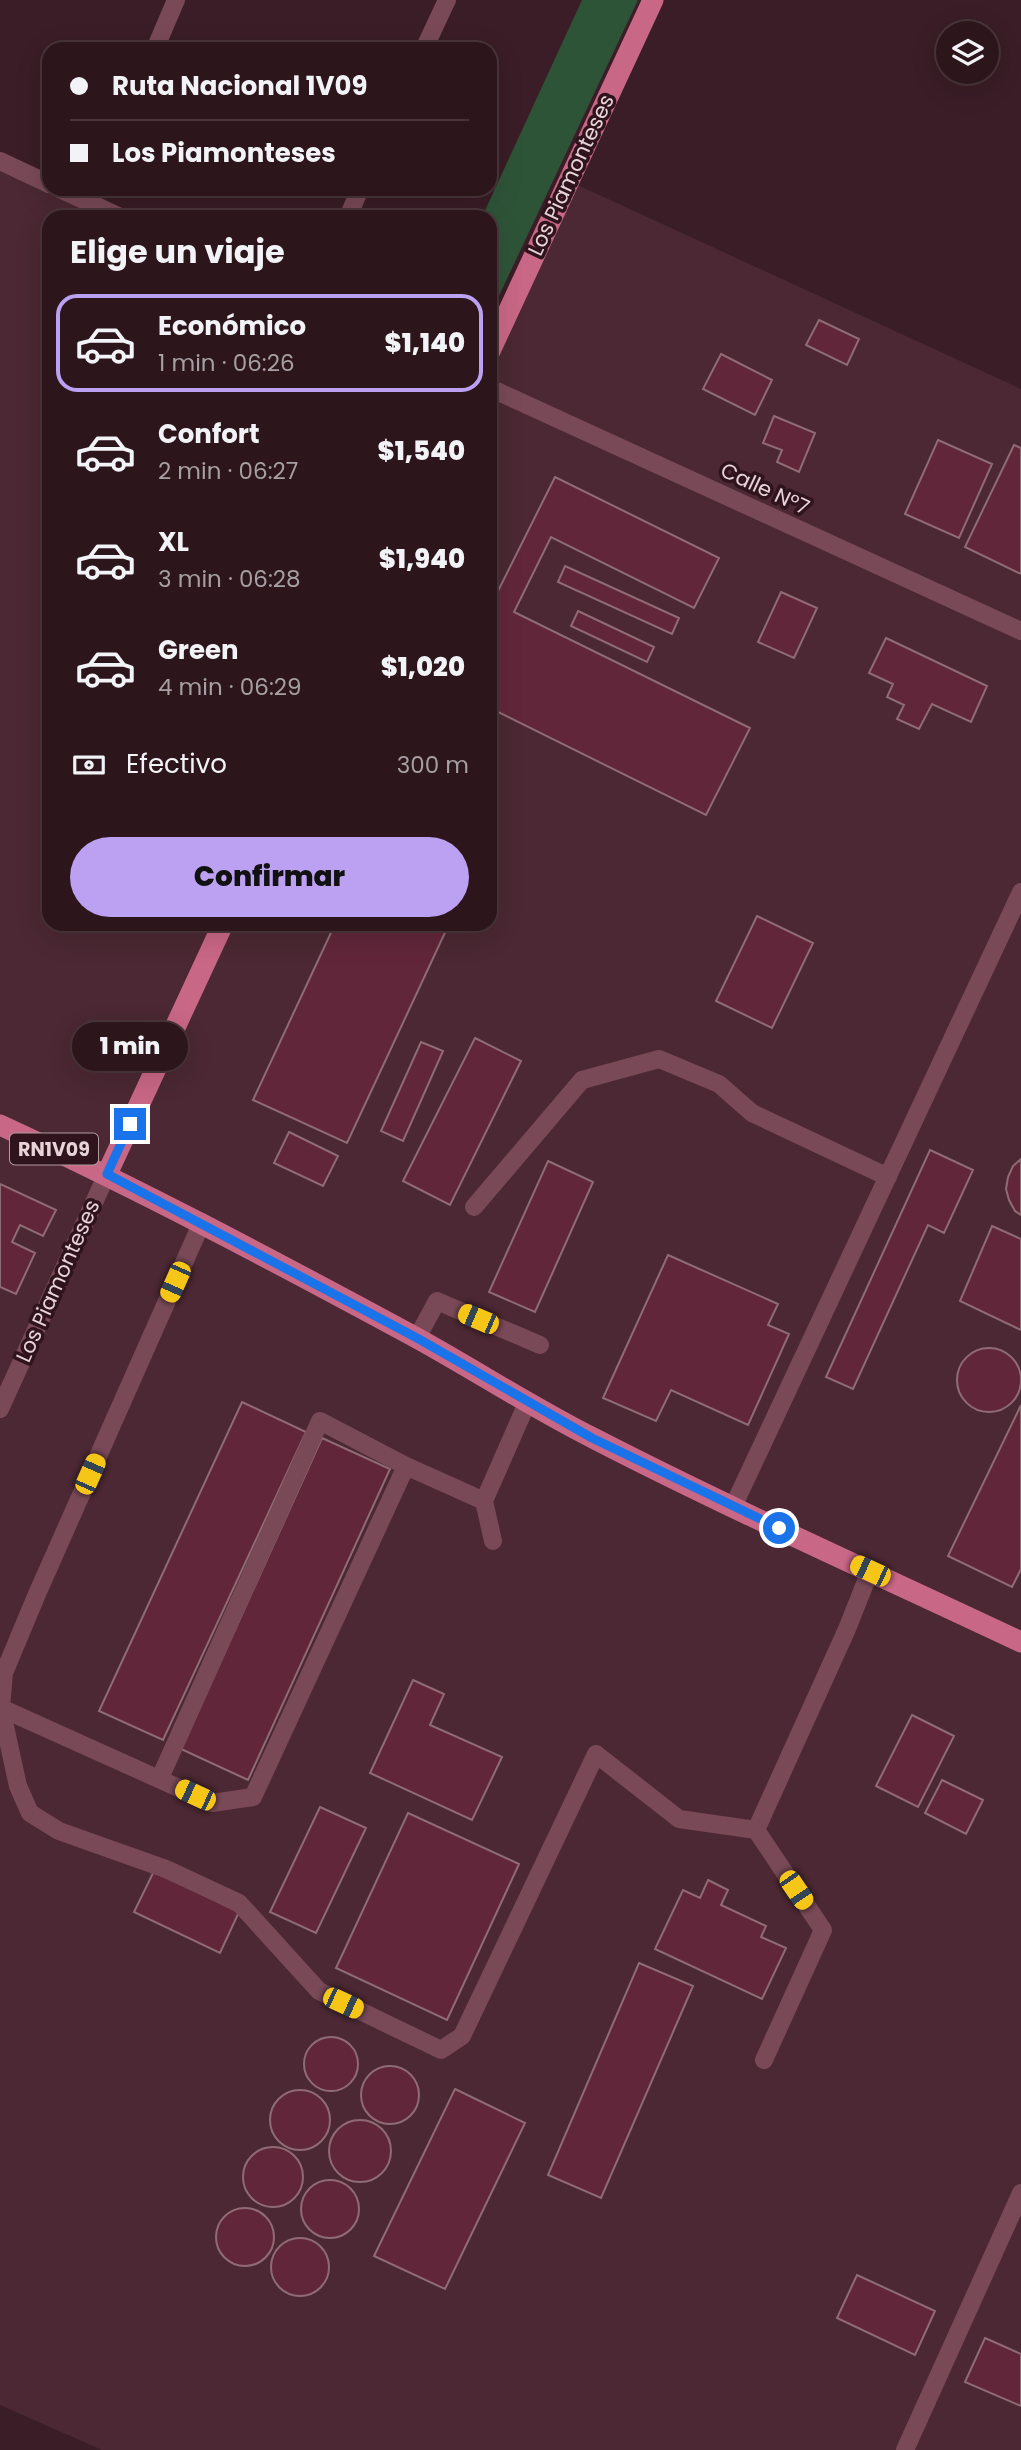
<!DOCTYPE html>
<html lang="es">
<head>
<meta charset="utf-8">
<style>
  :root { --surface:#2c161c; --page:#341f25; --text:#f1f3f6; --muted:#a69fa3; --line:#48353b; --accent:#bca0f2 }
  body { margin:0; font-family:Poppins,sans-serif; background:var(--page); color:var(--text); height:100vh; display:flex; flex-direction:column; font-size:26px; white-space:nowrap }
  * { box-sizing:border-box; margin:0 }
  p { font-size:23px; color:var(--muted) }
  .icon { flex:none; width:38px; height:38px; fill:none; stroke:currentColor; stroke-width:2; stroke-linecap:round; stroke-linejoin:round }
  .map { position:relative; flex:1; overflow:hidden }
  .side { position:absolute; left:42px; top:210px; width:455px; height:721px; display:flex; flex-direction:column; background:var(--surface); border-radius:21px; box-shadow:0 7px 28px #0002,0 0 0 2px var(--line) }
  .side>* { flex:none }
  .guide { position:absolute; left:42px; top:42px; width:455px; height:154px; border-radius:21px; box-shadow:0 7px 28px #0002,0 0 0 2px var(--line); display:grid; align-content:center; height:154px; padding:0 28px; background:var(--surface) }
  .controls { position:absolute; left:936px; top:21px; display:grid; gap:14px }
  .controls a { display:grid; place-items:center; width:63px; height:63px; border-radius:50%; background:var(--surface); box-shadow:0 7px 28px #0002,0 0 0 2px var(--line); font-size:35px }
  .end { position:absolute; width:32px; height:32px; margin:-16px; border:9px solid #1a73e8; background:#fff; box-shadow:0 0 0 4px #fff }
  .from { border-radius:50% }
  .bubble { position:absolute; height:49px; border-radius:24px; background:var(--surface); box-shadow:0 7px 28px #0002,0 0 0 2px var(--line); font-size:23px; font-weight:800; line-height:49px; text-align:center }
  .car { position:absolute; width:21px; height:42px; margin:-21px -10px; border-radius:9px; box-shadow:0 0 5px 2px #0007; background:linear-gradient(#f5c518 24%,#345 0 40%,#f5c518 0 76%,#345 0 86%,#f5c518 0) }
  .guide b { display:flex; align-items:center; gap:24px; height:66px; font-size:26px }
  .guide b+b { border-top:2px solid var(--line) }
  .guide i { width:18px; height:18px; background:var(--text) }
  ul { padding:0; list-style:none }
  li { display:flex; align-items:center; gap:21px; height:98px; margin:0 14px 10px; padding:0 14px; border:4px solid transparent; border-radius:21px }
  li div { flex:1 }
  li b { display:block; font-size:26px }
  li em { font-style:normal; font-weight:800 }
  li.active { border-color:var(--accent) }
  li>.icon { width:63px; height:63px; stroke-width:1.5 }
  h2 { padding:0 28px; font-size:32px; line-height:84px }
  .pay { display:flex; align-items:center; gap:18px; height:77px; padding:0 28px; font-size:26px }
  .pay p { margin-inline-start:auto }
  .cta { display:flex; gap:14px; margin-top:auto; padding:14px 28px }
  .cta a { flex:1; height:80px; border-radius:42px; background:var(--accent); color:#111; font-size:28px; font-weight:800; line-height:80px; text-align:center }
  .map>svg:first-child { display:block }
</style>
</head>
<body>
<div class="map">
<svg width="1021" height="2450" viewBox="0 0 1021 2450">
  <rect width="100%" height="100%" fill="#3a1d26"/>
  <!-- built -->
  <path fill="#4b2833" d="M0 161 120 217H49V924H223L0 1409Z
    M569 181 1021 389V2450H102L0 2405V1415L226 924H490V352Z"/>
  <!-- green -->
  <path fill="#2e5438" d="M582 0H638L490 315V217H482Z"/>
  <!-- building -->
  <path fill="#61263a" stroke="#8f6c75" stroke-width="2" d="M819 320 859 339 847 365 806 345Z
    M721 354 772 380 755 415 703 389Z
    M774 416 815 433 799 472 777 462 782 450 763 443Z
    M938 440 992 464 959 538 905 514Z
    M1014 445 1021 448V574L965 547Z
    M555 477 719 558 694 608 551 537 514 612 750 728 706 815 490 708V607Z
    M565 566 679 618 672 634 558 582Z
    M781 592 817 608 794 658 758 642Z
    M578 611 654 647 647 662 571 626Z
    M886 638 987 686 971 722 932 704 919 729 897 719 904 705 887 697 893 684 869 673Z
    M757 916 813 943 772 1028 716 1001Z
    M335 924H449L347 1143 253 1100Z
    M475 1038 521 1061 450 1205 403 1181Z
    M421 1042 443 1051 403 1141 381 1131Z
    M289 1132 338 1156 323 1186 274 1163Z
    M930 1150 973 1170 944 1233 928 1225 853 1389 826 1377Z
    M1021 1159V1215L1015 1211 1009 1200 1006 1189 1008 1177 1013 1166Z
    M548 1161 593 1182 535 1312 489 1292Z
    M0 1184 56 1210 43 1236 20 1225 12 1242 35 1253 16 1294 0 1287Z
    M992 1226 1021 1239V1330L960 1301Z
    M668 1255 778 1304 768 1325 789 1334 748 1425 671 1390 656 1421 603 1398Z
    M957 1380a32 32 0 1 1 64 0a32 32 0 1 1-64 0Z
    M242 1402 306 1432 163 1740 99 1711Z
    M1021 1405V1569L1012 1587 948 1556Z
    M322 1438 390 1469 248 1780 181 1749Z
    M413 1680 444 1694 430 1725 502 1757 472 1820 370 1773Z
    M912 1715 954 1736 918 1807 876 1786Z
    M942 1780 983 1800 966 1834 925 1813Z
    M320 1807 366 1828 316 1933 270 1912Z
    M408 1813 519 1864 447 2020 336 1968Z
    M154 1871 239 1912 220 1953 134 1912Z
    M708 1880 728 1890 721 1905 766 1926 761 1937 786 1948 762 1999 655 1949 683 1890 700 1898Z
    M639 1963 693 1986 601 2198 548 2175Z
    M304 2064a27 27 0 1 1 54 0a27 27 0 1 1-54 0Z
    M361 2095a29 29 0 1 1 58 0a29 29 0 1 1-58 0Z
    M455 2089 525 2123 445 2289 374 2256Z
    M270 2120a30 30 0 1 1 60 0a30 30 0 1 1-60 0Z
    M329 2151a31 31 0 1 1 62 0a31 31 0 1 1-62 0Z
    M243 2177a30 30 0 1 1 60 0a30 30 0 1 1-60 0Z
    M301 2209a29 29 0 1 1 58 0a29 29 0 1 1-58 0Z
    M216 2237a29 29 0 1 1 58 0a29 29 0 1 1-58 0Z
    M271 2267a29 29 0 1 1 58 0a29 29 0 1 1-58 0Z
    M857 2275 935 2311 915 2355 837 2318Z
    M985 2338 1021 2354V2406L965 2382Z"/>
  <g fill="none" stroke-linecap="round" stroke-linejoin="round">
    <!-- minor -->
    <path stroke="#794957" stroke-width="18" d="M155 49 176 0
      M424 49 447 0
      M0 161 49 184
      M60 189 120 217
      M348 217 360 189
      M490 388 1021 631
      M474 1207 582 1080 659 1059 719 1084 752 1113 888 1177
      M202 1222 37 1594 4 1673 1 1708 212 1803 253 1797 406 1466
      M417 1338 437 1301 540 1345
      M0 1409 107 1174
      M484 1501 528 1401
      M733 1507 1021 892
      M1 1708 18 1786 30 1813 59 1831 166 1869 239 1903 319 1991 441 2050 462 2036 596 1754 679 1819 756 1830
      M160 1778 320 1421 406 1466 484 1501 493 1541
      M764 2060 823 1930 756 1830 847 1629 870 1571
      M905 2450 1021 2193"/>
    <!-- major -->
    <path stroke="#c86786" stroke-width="21" d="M490 351 653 0
      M0 1125C141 1190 278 1263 415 1337 475 1370 533 1408 595 1439 735 1511 879 1575 1021 1642
      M107 1174 223 924"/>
  </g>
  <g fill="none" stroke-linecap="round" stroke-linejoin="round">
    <!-- route -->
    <path stroke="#1a73e8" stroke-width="9" d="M130 1124 107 1174 417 1338 592 1438 779 1528"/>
  </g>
  <g text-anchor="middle" stroke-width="7" stroke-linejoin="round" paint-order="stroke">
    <!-- shield labels -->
    <rect fill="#2f141d" stroke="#b09aa0" stroke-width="2" x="10" y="1133.5" width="88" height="31" rx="5"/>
    <g font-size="19" font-weight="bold" fill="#e7d3d8">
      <text x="54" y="1156">RN1V09</text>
    </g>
    <!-- street labels -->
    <g font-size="21" fill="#e7d3d8" stroke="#2f141d">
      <text transform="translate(571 175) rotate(-65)" y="7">Los Piamonteses</text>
      <text transform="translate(765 489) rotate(25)" y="7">Calle Nº7</text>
      <text transform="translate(58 1281) rotate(-66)" y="7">Los Piamonteses</text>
    </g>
  </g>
</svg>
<div class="controls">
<a><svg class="icon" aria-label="layers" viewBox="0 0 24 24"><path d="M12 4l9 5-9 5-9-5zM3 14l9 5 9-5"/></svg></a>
</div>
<i class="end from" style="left:779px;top:1528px"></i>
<i class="end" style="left:130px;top:1124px"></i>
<div class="bubble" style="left:72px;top:1022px;width:116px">1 min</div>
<i class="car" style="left:175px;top:1282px;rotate:204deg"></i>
<i class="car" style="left:478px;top:1319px;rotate:293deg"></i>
<i class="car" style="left:90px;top:1474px;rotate:24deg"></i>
<i class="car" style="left:870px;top:1571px;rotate:295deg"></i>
<i class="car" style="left:195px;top:1795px;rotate:295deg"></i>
<i class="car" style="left:796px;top:1890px;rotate:146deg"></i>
<i class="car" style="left:343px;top:2003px;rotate:115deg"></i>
<div class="guide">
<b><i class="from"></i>Ruta Nacional 1V09</b>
<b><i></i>Los Piamonteses</b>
</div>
<section class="side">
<h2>Elige un viaje</h2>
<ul>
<li class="active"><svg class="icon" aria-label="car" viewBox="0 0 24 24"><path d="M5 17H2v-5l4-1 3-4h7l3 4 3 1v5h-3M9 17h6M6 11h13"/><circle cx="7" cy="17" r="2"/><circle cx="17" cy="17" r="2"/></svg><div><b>Económico</b><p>1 min · 06:26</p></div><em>$1,140</em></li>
<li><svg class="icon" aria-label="car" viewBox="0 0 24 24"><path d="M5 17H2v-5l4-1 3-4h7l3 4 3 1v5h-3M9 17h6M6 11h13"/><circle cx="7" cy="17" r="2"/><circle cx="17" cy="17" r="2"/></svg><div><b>Confort</b><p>2 min · 06:27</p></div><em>$1,540</em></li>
<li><svg class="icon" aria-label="car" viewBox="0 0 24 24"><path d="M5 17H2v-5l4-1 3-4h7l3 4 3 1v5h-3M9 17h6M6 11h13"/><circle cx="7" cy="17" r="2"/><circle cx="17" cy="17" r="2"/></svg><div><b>XL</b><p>3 min · 06:28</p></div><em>$1,940</em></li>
<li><svg class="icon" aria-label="car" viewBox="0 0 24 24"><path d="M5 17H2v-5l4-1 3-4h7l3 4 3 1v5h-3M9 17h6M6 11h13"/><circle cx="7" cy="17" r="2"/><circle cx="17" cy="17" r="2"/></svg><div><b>Green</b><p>4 min · 06:29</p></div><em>$1,020</em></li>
</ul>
<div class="pay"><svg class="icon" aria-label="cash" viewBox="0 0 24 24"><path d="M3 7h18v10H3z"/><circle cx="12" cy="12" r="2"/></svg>Efectivo<p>300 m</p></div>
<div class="cta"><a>Confirmar</a></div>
</section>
</div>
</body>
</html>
